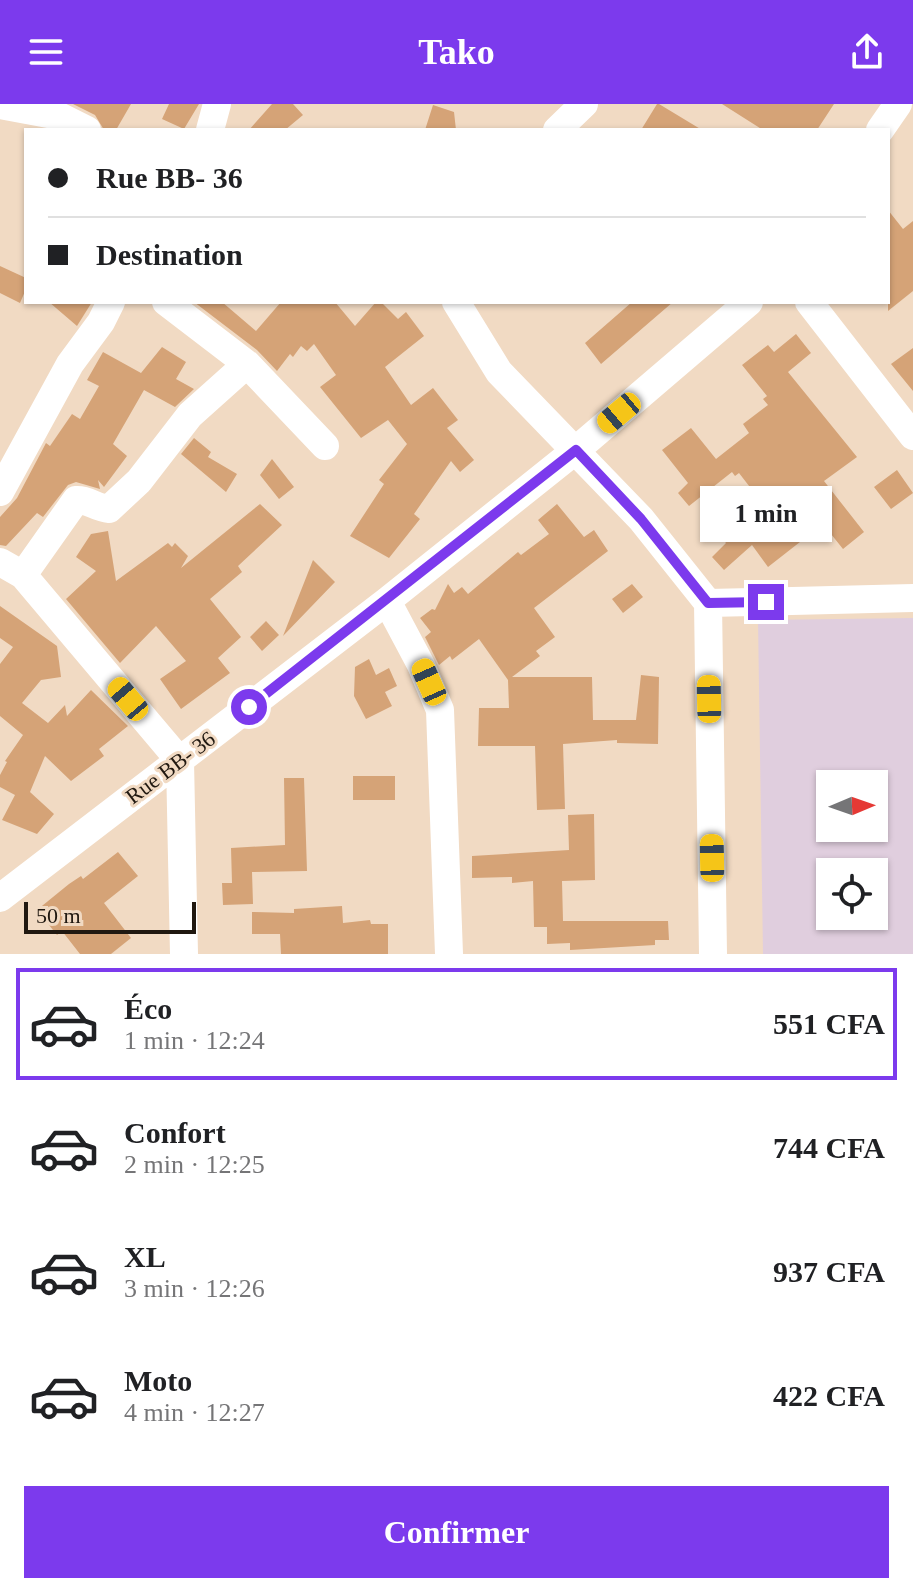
<!DOCTYPE html>
<html lang="fr">
<head>
<meta charset="utf-8">
<style>
  :root { --surface:#fff; --page:#f2f2f2; --text:#202124; --muted:#757577; --line:#e0e0e0; --accent:#7c3aed }
  body { margin:0; font-family:"Times New Roman",serif; background:var(--page); color:var(--text); height:100vh; display:flex; flex-direction:column; font-size:30px; white-space:nowrap }
  * { box-sizing:border-box; margin:0 }
  p { font-size:26px; color:var(--muted) }
  .icon { flex:none; width:44px; height:44px; fill:none; stroke:currentColor; stroke-width:2; stroke-linecap:round; stroke-linejoin:round }
  .map { position:relative; height:850px; overflow:hidden }
  .details { display:flex; flex-direction:column; background:var(--surface); flex:1 }
  .details>* { flex:none }
  .top-card { position:absolute; left:24px; top:24px; width:866px; height:176px; border-radius:0px; box-shadow:0 2px 6px #0004; display:grid; align-content:center; height:176px; padding:0 24px; background:var(--surface) }
  .needle { width:52px; rotate:88deg }
  .tools { position:absolute; left:816px; top:666px; display:grid; gap:16px }
  .tools a { display:grid; place-items:center; width:72px; height:72px; border-radius:0px; background:var(--surface); box-shadow:0 2px 6px #0004; font-size:40px }
  .scale { position:absolute; left:24px; bottom:20px; width:172px; box-sizing:border-box; padding-left:8px; border:4px solid #201810; border-top:0; font-size:22px; line-height:28px; white-space:nowrap; color:#201810; -webkit-text-stroke:6px #f1dac3; paint-order:stroke }
  .end { position:absolute; width:36px; height:36px; margin:-18px; border:10px solid #7c3aed; background:#fff; box-shadow:0 0 0 4px #fff }
  .from { border-radius:50% }
  .bubble { position:absolute; height:56px; border-radius:0px; background:var(--surface); box-shadow:0 2px 6px #0004; font-size:26px; font-weight:600; line-height:56px; text-align:center }
  .car { position:absolute; width:24px; height:48px; margin:-24px -12px; border-radius:10px; box-shadow:0 0 6px 2px #0007; background:linear-gradient(#f5c518 24%,#345 0 40%,#f5c518 0 76%,#345 0 86%,#f5c518 0) }
  .top-card b { display:flex; align-items:center; gap:28px; height:76px; font-size:30px }
  .top-card b+b { border-top:2px solid var(--line) }
  .top-card i { width:20px; height:20px; background:var(--text) }
  ul { padding:14px 0 0; list-style:none }
  li { display:flex; align-items:center; gap:24px; height:112px; margin:0 16px 12px; padding:0 8px; border:4px solid transparent; border-radius:0px }
  li div { flex:1 }
  li b { display:block; font-size:30px }
  li em { font-style:normal; font-weight:600 }
  li.selected { border-color:var(--accent) }
  li>.icon { width:72px; height:72px; stroke-width:1.5 }
  .button { display:flex; gap:16px; margin-top:auto; padding:16px 24px }
  .button a { flex:1; height:92px; border-radius:0px; background:var(--accent); color:#fff; font-size:32px; font-weight:600; line-height:92px; text-align:center }
  header { display:flex; justify-content:space-between; align-items:center; height:104px; padding:0 24px; background:var(--accent); color:#fff; font-size:36px; font-weight:600 }
  .map>svg:first-child { display:block }
</style>
</head>
<body>
<header><svg class="icon" aria-label="menu" viewBox="0 0 24 24"><path d="M4 6h16M4 12h16M4 18h16"/></svg>Tako<svg class="icon" aria-label="share" viewBox="0 0 24 24"><path d="M12 15V3M7 8l5-5 5 5M5 13v7h14v-7"/></svg></header>
<div class="map">
<svg width="913" height="850" viewBox="0 0 913 850">
  <rect width="100%" height="100%" fill="#f1dac3"/>
  <!-- education -->
  <path fill="#e0cede" fill-rule="evenodd" d="M913 514V850H763L758 516ZM830 680H874V724H830ZM830 768H874V812H830Z"/>
  <!-- building -->
  <path fill="#d5a377" d="M73 0H131L116 26H104L95 11Z
    M169 0H199L184 25 162 15Z
    M272 0H293L303 11 285 26H249Z
    M657 0H659L702 26H641Z
    M722 0H834L817 26H763Z
    M433 1 454 8 456 26H425Z
    M888 106 903 125 913 117V187L888 207Z
    M0 162 26 174V185L20 199 0 189Z
    M49 198H92L77 222Z
    M194 198H222L256 227 281 198H335L355 222 376 198H381L398 215 406 208 424 232 385 263 411 301 433 284 458 316 447 324 474 356 460 368 451 357 414 410 420 415 389 454 350 432 384 380 379 376 407 340 388 316 361 334 320 283 336 271 314 240 307 247 301 242 293 253 290 250 277 267 257 246Z
    M632 198H673L601 260 585 239Z
    M796 230 811 249 788 268 857 353 824 377 864 428 843 445 823 420 768 463 752 441 724 466 712 453 726 439 721 433 763 400 739 369 735 372 732 368 689 402 678 389 688 379 662 346 691 324 716 355 749 329 743 320 768 301 763 295 767 292 742 261 768 241 774 248Z
    M162 243 186 258 176 275 194 285 175 303 144 286 113 340 127 352 104 383 98 376 100 385 76 378 68 381 43 413 37 409 6 442 0 441V413L17 394 46 339 50 342 72 310 80 315 99 282 87 276 103 248 141 269Z
    M913 244V287L891 260Z
    M194 334 211 348 208 353 237 370 226 388 181 350Z
    M272 355 294 383 279 395 260 371Z
    M897 366 913 389 891 405 874 383Z
    M260 400 282 421 238 462 242 468 210 495 241 533 218 554 230 569 181 605 160 575 186 557 156 522 120 559 66 495 96 467 76 453 91 430 108 427 116 477 168 439 172 443 175 439 188 452 181 464Z
    M557 400 584 433 594 426 608 447 534 504 555 533 536 547 540 552 512 573H592L593 616H636L641 571 659 573 658 640 617 639V636L563 640 565 705 537 706 535 642H478L479 604H509L508 576 479 535 452 556 450 552 439 561 425 533 431 528 420 514 432 505 435 506 448 480 454 489 462 483 468 490 518 448 521 451 549 430 538 416Z
    M313 456 335 478 283 532Z
    M632 480 643 493 623 509 612 495Z
    M0 502 57 542 61 573 41 576 22 599 48 619 65 601 67 612 91 586 128 622 99 645 104 652 71 677 45 652 30 688 54 710 37 730 2 716 15 691 0 683V671L7 658 5 657 23 631 0 612V560L13 543 0 534Z
    M266 517 279 531 262 547 250 533Z
    M369 555 376 571 389 564 397 582 385 588 392 602 366 615 354 592 355 563Z
    M353 672H395V696H353Z
    M284 674H304L307 767 252 768 253 800 223 801 222 779H232L231 744 285 741Z
    M594 710 595 776 562 777 563 817H668L669 836H655V841L570 846V839L547 840V823H534L533 777 512 779V773L472 774V752L569 746 568 711Z
    M118 748 138 772 104 799 131 834 111 850H80L62 827 57 831 37 806 69 780 81 772 83 775Z
    M342 802 343 819 370 816 371 820H388V850H281L280 830H252V808L294 809V805Z"/>
  <g fill="none" stroke-linecap="round" stroke-linejoin="round">
    <!-- minor -->
    <path stroke="#fff" stroke-width="28" d="M0 1 59 12 87 26
      M210 26 217 0
      M557 26 584 0
      M880 26 898 0
      M456 198 499 268 641 415 708 499 713 850
      M809 198 913 332
      M247 260 325 342
      M0 388 70 260 101 218 111 198
      M0 458 23 471 76 396C88 395 96 404 109 405L139 377 190 311 247 260 166 198
      M23 471 180 657 184 850
      M387 497 421 561 440 606 449 850
      M708 499 913 494
      M0 794 387 497 576 346 749 198"/>
  </g>
  <g fill="none" stroke-linecap="round" stroke-linejoin="round">
    <!-- route -->
    <path stroke="#7c3aed" stroke-width="10" d="M249 603 576 346 641 415 708 499 766 498"/>
  </g>
  <g text-anchor="middle" stroke-width="6" stroke-linejoin="round" paint-order="stroke">
    <!-- street labels -->
    <g font-size="22" fill="#201810" stroke="#f1dac3">
      <text transform="translate(170 663) rotate(-37)" y="8">Rue BB- 36</text>
    </g>
  </g>
</svg>
<div class="tools">
<a><svg class="needle" viewBox="-14 -14 28 28"><path d="M0-13l5 13h-10z" fill="#e53935"/><path d="M0 13l5-13h-10z" fill="#757577"/></svg></a>
<a><svg class="icon" aria-label="locate" viewBox="0 0 24 24"><circle cx="12" cy="12" r="6"/><path d="M12 2v4M12 18v4M2 12h4M18 12h4"/></svg></a>
</div>
<div class="scale">50 m</div>
<i class="end from" style="left:249px;top:603px"></i>
<i class="end" style="left:766px;top:498px"></i>
<div class="bubble" style="left:700px;top:382px;width:132px">1 min</div>
<i class="car" style="left:619px;top:309px;rotate:230deg"></i>
<i class="car" style="left:429px;top:578px;rotate:336deg"></i>
<i class="car" style="left:128px;top:595px;rotate:320deg"></i>
<i class="car" style="left:709px;top:595px;rotate:359deg"></i>
<i class="car" style="left:712px;top:754px;rotate:359deg"></i>
<div class="top-card">
<b><i class="from"></i>Rue BB- 36</b>
<b><i></i>Destination</b>
</div>
</div>
<section class="details">
<ul>
<li class="selected"><svg class="icon" aria-label="car" viewBox="0 0 24 24"><path d="M5 17H2v-5l4-1 3-4h7l3 4 3 1v5h-3M9 17h6M6 11h13"/><circle cx="7" cy="17" r="2"/><circle cx="17" cy="17" r="2"/></svg><div><b>Éco</b><p>1 min · 12:24</p></div><em>551 CFA</em></li>
<li><svg class="icon" aria-label="car" viewBox="0 0 24 24"><path d="M5 17H2v-5l4-1 3-4h7l3 4 3 1v5h-3M9 17h6M6 11h13"/><circle cx="7" cy="17" r="2"/><circle cx="17" cy="17" r="2"/></svg><div><b>Confort</b><p>2 min · 12:25</p></div><em>744 CFA</em></li>
<li><svg class="icon" aria-label="car" viewBox="0 0 24 24"><path d="M5 17H2v-5l4-1 3-4h7l3 4 3 1v5h-3M9 17h6M6 11h13"/><circle cx="7" cy="17" r="2"/><circle cx="17" cy="17" r="2"/></svg><div><b>XL</b><p>3 min · 12:26</p></div><em>937 CFA</em></li>
<li><svg class="icon" aria-label="car" viewBox="0 0 24 24"><path d="M5 17H2v-5l4-1 3-4h7l3 4 3 1v5h-3M9 17h6M6 11h13"/><circle cx="7" cy="17" r="2"/><circle cx="17" cy="17" r="2"/></svg><div><b>Moto</b><p>4 min · 12:27</p></div><em>422 CFA</em></li>
</ul>
<div class="button"><a>Confirmer</a></div>
</section>
</body>
</html>
